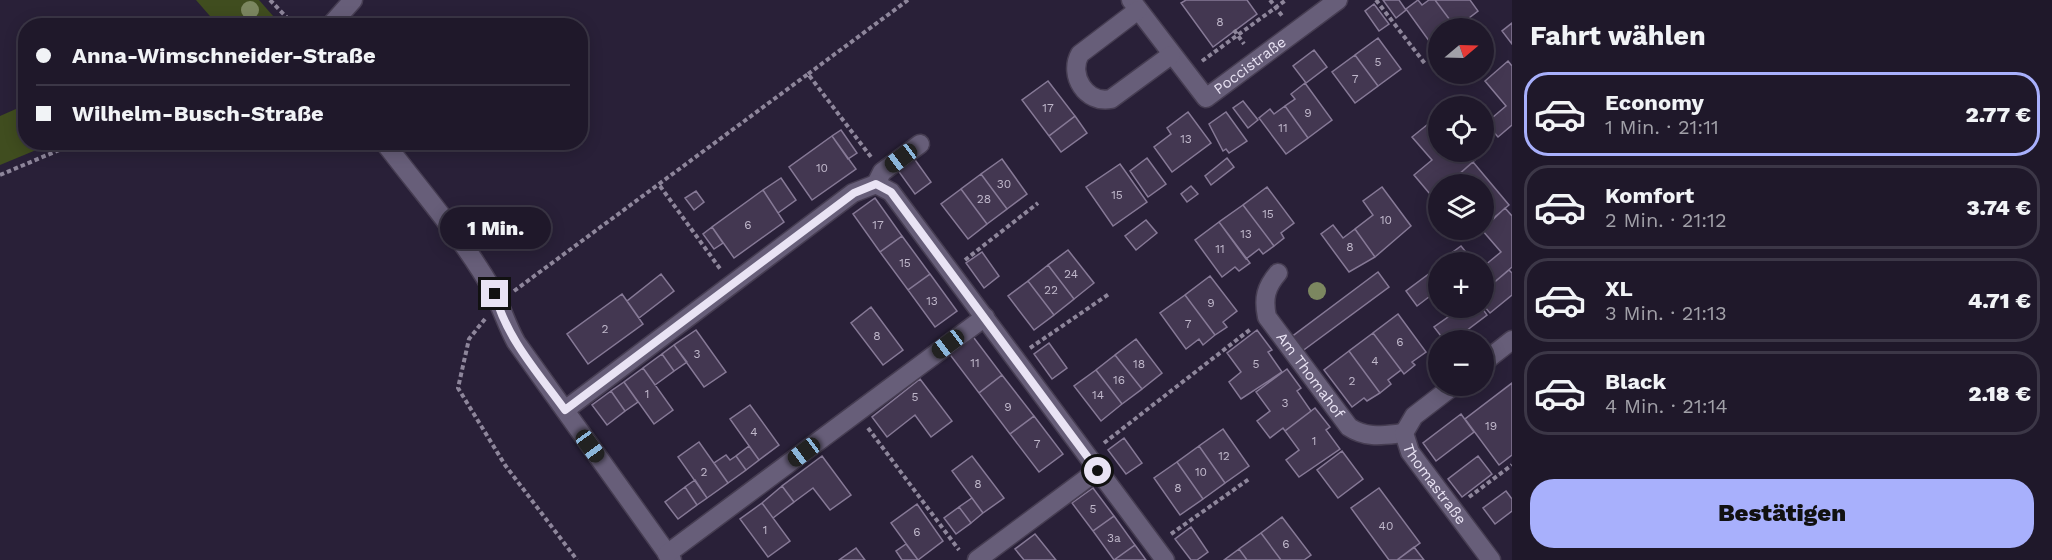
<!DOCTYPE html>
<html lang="de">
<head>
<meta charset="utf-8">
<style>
  :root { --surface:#1f182a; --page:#2c2536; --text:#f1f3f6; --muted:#a1a0a8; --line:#3c3747; --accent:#a8b0fc }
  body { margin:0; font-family:"Work Sans",sans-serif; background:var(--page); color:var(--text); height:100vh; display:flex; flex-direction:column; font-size:22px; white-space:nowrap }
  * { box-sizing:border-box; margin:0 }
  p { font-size:20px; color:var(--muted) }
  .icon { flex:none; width:33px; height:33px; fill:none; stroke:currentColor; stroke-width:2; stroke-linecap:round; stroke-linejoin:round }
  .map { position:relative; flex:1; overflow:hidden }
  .panel { display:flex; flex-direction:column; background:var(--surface); width:540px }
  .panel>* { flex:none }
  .banner { position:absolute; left:18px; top:18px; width:570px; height:132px; border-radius:24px; box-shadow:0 3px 15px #0003,0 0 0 2px var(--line); display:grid; align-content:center; height:132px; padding:0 18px; background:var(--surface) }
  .needle { width:39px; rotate:71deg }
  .controls { position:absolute; left:1428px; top:18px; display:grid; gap:12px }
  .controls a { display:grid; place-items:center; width:66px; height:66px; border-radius:50%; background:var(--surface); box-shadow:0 3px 15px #0003,0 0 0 2px var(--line); font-size:30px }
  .end { position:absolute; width:27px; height:27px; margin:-14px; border:8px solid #e9e3f4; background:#111; box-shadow:0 0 0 3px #111 }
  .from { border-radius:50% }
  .bubble { position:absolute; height:42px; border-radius:21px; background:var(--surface); box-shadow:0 3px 15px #0003,0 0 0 2px var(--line); font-size:20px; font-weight:800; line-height:42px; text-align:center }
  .car { position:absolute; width:18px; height:36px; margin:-18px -9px; border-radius:8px; box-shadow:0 0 4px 2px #0007; background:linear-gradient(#222 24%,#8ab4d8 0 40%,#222 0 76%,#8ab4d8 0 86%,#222 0) }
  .banner b { display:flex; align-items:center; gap:21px; height:57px; font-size:22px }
  .banner b+b { border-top:2px solid var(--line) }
  .banner i { width:15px; height:15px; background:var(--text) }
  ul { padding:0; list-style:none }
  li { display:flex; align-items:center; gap:18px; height:84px; margin:0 12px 9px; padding:0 6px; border:3px solid var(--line); border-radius:24px }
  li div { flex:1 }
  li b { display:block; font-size:22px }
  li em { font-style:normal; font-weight:800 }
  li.selected { border-color:var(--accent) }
  li>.icon { width:54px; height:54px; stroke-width:1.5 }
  h2 { padding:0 18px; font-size:27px; line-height:72px }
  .primary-button { display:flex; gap:12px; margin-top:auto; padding:12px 18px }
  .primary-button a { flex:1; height:69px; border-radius:24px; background:var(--accent); color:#111; font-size:24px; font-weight:800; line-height:69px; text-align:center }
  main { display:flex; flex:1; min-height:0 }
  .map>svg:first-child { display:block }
</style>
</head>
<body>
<main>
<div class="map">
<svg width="1512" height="560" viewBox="0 0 1512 560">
  <rect width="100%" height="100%" fill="#292038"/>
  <!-- green -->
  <path fill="#404d1f" d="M196 0H259L281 25H211L216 23Z
    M25 105 26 142 53 143 0 165V116Z"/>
  <!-- building -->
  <path fill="#433751" stroke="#867996" stroke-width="1.5" d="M1186 0H1247L1257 14 1213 47 1181 3Z
    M1383 0H1399L1406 10 1396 18Z
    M1418 0 1422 5 1429 0H1435L1456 28H1438V41L1432 45 1406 9Z
    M1435 0H1470L1478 11 1456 28Z
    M1374 4 1389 24 1379 31 1365 11Z
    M1512 23V44L1502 31Z
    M1378 38 1401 69 1378 86 1355 55Z
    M1314 50 1327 67 1306 83 1293 66Z
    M1355 55 1378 86 1355 103 1332 72Z
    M1508 61 1512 66V125L1498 137 1486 123 1506 106 1485 81Z
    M1048 81 1075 116 1049 136 1022 100Z
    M1305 83 1332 120 1308 138 1285 106 1295 99 1291 94Z
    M1243 101 1258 120 1248 128 1233 108Z
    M1285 106 1308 138 1286 154 1259 118 1270 109 1274 114Z
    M1188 112 1211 143 1172 172 1154 147 1171 134 1167 128Z
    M1226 112 1247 141 1229 153 1226 149 1223 151 1209 124Z
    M1075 116 1087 133 1061 152 1049 136Z
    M1438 116V152H1468L1475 160 1450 182 1447 179 1438 184 1430 194 1414 175 1432 160 1412 137Z
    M841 130 857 153 848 159 832 136Z
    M832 136 856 169 812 200 789 167Z
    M913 157 931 182 915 194 897 169Z
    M1147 158 1166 184 1148 197 1130 171Z
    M1227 158 1234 167 1211 185 1205 176Z
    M1002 159 1027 194 1007 209 981 174Z
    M1473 162 1509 205 1484 226V184H1448Z
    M1120 164 1147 202 1113 226 1086 187Z
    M981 174 1007 209 987 224 961 189Z
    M781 178 796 200 778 213 763 190Z
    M1191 186 1198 194 1187 202 1181 194Z
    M1267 187 1294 223 1281 233 1284 238 1274 246 1243 205Z
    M1382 187 1411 226 1375 257 1355 229 1373 215 1363 201Z
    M961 189 987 224 968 239 941 204Z
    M763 190 784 222 734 258 712 227Z
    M696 191 704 202 694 210 685 198Z
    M875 198 902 236 880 252 853 214Z
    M1243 205 1274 246 1263 254 1259 249 1246 259 1219 222Z
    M1505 208 1512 216V267L1491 285 1484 276V266L1501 252 1482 230Z
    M1146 220 1157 233 1136 250 1125 236Z
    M1219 222 1250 263 1239 271 1235 267 1222 277 1195 240Z
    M1333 225 1343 238 1355 229 1375 257 1349 272 1321 234Z
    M712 227 723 243 714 249 703 234Z
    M902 236 930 274 908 290 880 252Z
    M1461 246 1474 262H1450L1446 257Z
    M1068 250 1094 283 1074 299 1048 265Z
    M982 252 999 276 984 288 966 263Z
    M1048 265 1074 299 1054 315 1028 281Z
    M1438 267V290L1417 306 1406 291Z
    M1509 270 1512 273V295L1490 313 1484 306V291Z
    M1378 272 1389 287 1301 352 1290 338Z
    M661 274 674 291 639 318 627 301Z
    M930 274 957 311 935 327 908 290Z
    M1210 276 1237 311 1223 322 1227 327 1215 335 1185 295Z
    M1028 281 1054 315 1034 330 1008 296Z
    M622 294 643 324 588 364 567 334Z
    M1185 295 1215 335 1203 345 1199 339 1186 349 1160 313Z
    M871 307 903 350 883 365 851 323Z
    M1461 308H1482L1487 315 1454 340H1444L1434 327Z
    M1398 314 1426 352 1412 362 1415 365 1404 374 1373 333Z
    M696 330 726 372 704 387 674 345Z
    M1257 330 1272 350 1268 352 1282 372 1241 399 1229 382 1241 372 1227 353Z
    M1373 333 1401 370 1388 380 1391 384 1380 393 1349 351Z
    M971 334 1002 375 979 393 948 352Z
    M1136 339 1162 373 1142 389 1115 355Z
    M1049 343 1067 368 1052 379 1034 354Z
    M674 345 687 362 674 371 662 354Z
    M1349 351 1380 393 1367 401 1364 398 1352 407 1324 370Z
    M662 354 674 371 655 385 643 368Z
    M1115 355 1142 389 1122 404 1096 370Z
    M643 368 673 410 654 424 624 382Z
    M1287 369 1301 388 1297 391 1311 411 1285 431 1283 428 1270 438 1257 421 1270 411 1256 392Z
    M1096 370 1122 404 1101 421 1074 386Z
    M1002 375 1034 416 1010 434 979 393Z
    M920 379 952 421 931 437 915 415 887 437 872 417Z
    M624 382 638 402 625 411 611 391Z
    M1512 383V455L1499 465 1465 419Z
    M611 391 625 411 607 425 592 405Z
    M750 405 779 445 759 460 730 419Z
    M1315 408 1330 427 1326 430 1340 449 1299 477 1286 460 1299 450 1285 431Z
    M1461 414 1474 432 1436 461 1423 443Z
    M1034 416 1063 454 1039 472 1010 434Z
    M1223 429 1249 466 1225 483 1199 446Z
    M1124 438 1142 463 1126 474 1108 450Z
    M699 442 728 483 707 498 678 457Z
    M749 446 759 460 746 470 736 456Z
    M1199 446 1225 483 1203 499 1177 462Z
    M1342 451 1363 479 1338 498 1317 470Z
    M726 455 730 460 736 456 746 470 728 483 714 463Z
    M822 456 851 495 830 510 813 488 794 502 782 486Z
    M972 456 1004 498 983 513 952 471Z
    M1478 456 1492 474 1462 497 1448 479Z
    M1177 462 1203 499 1180 515 1154 478Z
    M695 480 707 498 697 505 685 487Z
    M782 486 794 502 773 518 762 503Z
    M685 487 697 505 678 519 665 502Z
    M1093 488 1114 516 1093 531 1072 503Z
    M1379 488 1420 543 1397 560H1389L1351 508Z
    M1506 491 1512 499V511L1495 524 1483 508Z
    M972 498 983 513 971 523 959 507Z
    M762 503 790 541 768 557 740 519Z
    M917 504 943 541 918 560 891 523Z
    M959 507 971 523 956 534 944 518Z
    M1114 516 1135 545 1114 560 1093 531Z
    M1282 517 1311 555 1304 560H1281L1261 533Z
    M1191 527 1208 552 1197 560H1191L1175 539Z
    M1261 533 1281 560H1247L1239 549Z
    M1035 534 1056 560H1024L1015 549Z
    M906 544 918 560H902L896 551Z
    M1135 545 1146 560H1114Z
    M1414 547 1424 560H1397Z
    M856 548 865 560H839Z
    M1239 549 1247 560H1224Z"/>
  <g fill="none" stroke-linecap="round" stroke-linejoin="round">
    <defs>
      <g id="minor">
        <path id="s1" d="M1131 0 1206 98 1338 0"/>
        <path d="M1138 10 1080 54C1068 75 1086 104 1111 99L1171 55"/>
        <path d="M330 26 353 0"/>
        <path d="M384 142C421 191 463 238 493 291 501 306 507 326 516 342L672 560"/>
        <path d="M876 184 891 192 1165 560"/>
        <path d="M876 184 882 172 920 144"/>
        <path id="s2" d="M1278 273C1266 287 1263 298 1267 317L1349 427C1367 439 1384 435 1404 433"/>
        <path d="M1484 362 1512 340"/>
        <path id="s3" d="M1453 386 1414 416 1404 433 1410 452 1491 560"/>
        <path d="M565 410 853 193 876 184"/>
        <path d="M667 554 985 317"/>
        <path d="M977 560 1098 470"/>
      </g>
    </defs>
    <!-- minor casing -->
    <use href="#minor" stroke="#463d52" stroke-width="21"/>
    <!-- path -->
    <path stroke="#8e869b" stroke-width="4" stroke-dasharray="4.5 3" stroke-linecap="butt" d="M270 0 295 26
      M1270 0 1283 17
      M1376 0 1426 65
      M1234 30 1244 44
      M1202 61 1286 0
      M808 74 908 0
      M0 175 78 142
      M660 186 721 270
      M965 260 1038 203
      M514 291 808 74 871 157
      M485 319 469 339 458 388 505 465 577 560
      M1030 348 1109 294
      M868 428 959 550
      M1104 443 1252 328
      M1469 497 1512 465
      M1171 534 1249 479"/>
    <!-- minor -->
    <use href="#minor" stroke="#675e79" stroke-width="18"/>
  </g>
  <!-- trees -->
  <g fill="#7c8760">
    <circle cx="250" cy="10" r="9"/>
    <circle cx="1317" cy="291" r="9"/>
  </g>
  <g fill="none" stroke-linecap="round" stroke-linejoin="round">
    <!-- route -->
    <path stroke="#e9e3f4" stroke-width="8" d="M495 294C506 338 539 374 565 410L854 193 876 184 891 192 1098 471"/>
  </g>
  <g text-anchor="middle" stroke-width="4.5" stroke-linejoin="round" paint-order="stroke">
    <!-- number labels -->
    <g font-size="12" fill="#c0b8cb">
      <text x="1220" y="26">8</text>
      <text x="1378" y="66">5</text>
      <text x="1355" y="83">7</text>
      <text x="1048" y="112">17</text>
      <text x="1308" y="117">9</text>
      <text x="1283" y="132">11</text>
      <text x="1186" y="143">13</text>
      <text x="822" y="172">10</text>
      <text x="1004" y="188">30</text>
      <text x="1117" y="199">15</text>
      <text x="984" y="203">28</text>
      <text x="1268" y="218">15</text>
      <text x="1386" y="224">10</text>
      <text x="748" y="229">6</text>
      <text x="878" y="229">17</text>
      <text x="1246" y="238">13</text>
      <text x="1350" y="251">8</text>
      <text x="1220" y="253">11</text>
      <text x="905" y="267">15</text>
      <text x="1071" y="278">24</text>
      <text x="1051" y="294">22</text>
      <text x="932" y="305">13</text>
      <text x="1211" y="307">9</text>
      <text x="1188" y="328">7</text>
      <text x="605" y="333">2</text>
      <text x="877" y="340">8</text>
      <text x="1400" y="346">6</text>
      <text x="697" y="358">3</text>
      <text x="1375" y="365">4</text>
      <text x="975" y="367">11</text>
      <text x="1139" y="368">18</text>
      <text x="1256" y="368">5</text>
      <text x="1119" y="384">16</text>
      <text x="1352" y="385">2</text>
      <text x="647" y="398">1</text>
      <text x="1098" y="399">14</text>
      <text x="915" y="401">5</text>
      <text x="1285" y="407">3</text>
      <text x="1008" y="411">9</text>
      <text x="1491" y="430">19</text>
      <text x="754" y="436">4</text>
      <text x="1314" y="445">1</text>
      <text x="1037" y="448">7</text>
      <text x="1224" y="460">12</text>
      <text x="704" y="476">2</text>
      <text x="1201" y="476">10</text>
      <text x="978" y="488">8</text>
      <text x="1178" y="492">8</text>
      <text x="1093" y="513">5</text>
      <text x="1386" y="530">40</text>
      <text x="765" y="534">1</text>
      <text x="917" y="536">6</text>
      <text x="1114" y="542">3a</text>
      <text x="1286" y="548">6</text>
    </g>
    <!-- street labels -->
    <g font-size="15" fill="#e9e3f4" stroke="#292038">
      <text dy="5" stroke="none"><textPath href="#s1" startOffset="178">Poccistraße</textPath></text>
      <text dy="5" stroke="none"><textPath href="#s2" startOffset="120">Am Thomahof</textPath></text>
      <text dy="5" stroke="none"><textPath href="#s3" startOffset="129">Thomastraße</textPath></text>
    </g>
  </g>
</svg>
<div class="controls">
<a><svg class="needle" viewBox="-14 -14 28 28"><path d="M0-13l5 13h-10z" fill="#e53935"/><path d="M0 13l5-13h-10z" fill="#a1a0a8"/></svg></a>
<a><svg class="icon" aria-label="locate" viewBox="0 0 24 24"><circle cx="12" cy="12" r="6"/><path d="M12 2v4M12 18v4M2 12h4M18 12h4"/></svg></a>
<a><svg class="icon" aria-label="layers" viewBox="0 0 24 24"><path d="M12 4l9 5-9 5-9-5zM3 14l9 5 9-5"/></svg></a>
<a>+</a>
<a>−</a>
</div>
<i class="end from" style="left:1098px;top:471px"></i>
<i class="end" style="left:495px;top:294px"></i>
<div class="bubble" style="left:440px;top:207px;width:111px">1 Min.</div>
<i class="car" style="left:901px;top:158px;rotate:233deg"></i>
<i class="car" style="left:948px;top:344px;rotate:233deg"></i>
<i class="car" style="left:590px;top:446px;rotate:144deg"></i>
<i class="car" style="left:804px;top:452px;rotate:233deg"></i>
<div class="banner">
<b><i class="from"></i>Anna-Wimschneider-Straße</b>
<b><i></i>Wilhelm-Busch-Straße</b>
</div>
</div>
<section class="panel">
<h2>Fahrt wählen</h2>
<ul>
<li class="selected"><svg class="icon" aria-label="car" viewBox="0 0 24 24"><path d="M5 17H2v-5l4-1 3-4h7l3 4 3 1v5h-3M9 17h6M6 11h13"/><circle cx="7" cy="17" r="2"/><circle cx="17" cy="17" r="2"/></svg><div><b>Economy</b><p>1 Min. · 21:11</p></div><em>2.77 €</em></li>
<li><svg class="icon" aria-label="car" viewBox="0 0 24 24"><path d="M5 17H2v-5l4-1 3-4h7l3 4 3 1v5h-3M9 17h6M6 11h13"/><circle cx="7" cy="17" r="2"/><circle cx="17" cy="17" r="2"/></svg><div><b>Komfort</b><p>2 Min. · 21:12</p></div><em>3.74 €</em></li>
<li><svg class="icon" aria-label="car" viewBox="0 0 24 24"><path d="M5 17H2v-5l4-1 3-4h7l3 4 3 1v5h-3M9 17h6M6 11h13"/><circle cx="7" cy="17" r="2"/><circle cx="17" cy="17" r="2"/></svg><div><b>XL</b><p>3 Min. · 21:13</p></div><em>4.71 €</em></li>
<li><svg class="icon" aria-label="car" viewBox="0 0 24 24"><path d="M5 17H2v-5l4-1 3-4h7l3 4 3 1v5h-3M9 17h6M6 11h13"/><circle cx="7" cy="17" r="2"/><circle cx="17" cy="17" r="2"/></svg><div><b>Black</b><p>4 Min. · 21:14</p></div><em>2.18 €</em></li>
</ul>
<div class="primary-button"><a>Bestätigen</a></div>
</section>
</main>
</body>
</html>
